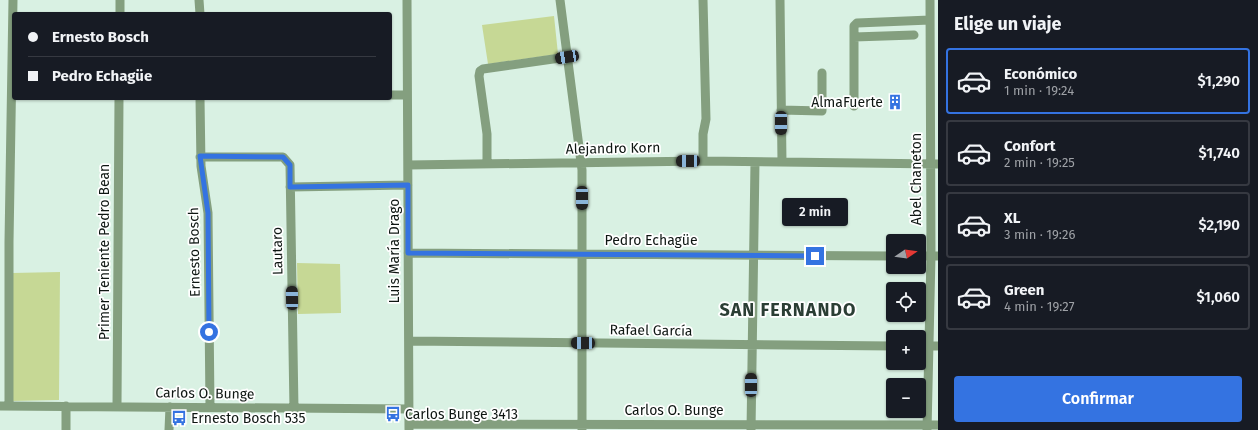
<!DOCTYPE html>
<html lang="es">
<head>
<meta charset="utf-8">
<style>
  :root { --surface:#171b24; --page:#20242c; --text:#f1f3f6; --muted:#9ea1a6; --line:#363941; --accent:#3473e1 }
  body { margin:0; font-family:"Fira Sans",sans-serif; background:var(--page); color:var(--text); height:100vh; display:flex; flex-direction:column; font-size:15px; white-space:nowrap }
  * { box-sizing:border-box; margin:0 }
  p { font-size:13px; color:var(--muted) }
  .icon { flex:none; width:22px; height:22px; fill:none; stroke:currentColor; stroke-width:2; stroke-linecap:round; stroke-linejoin:round }
  .map { position:relative; flex:1; overflow:hidden }
  .panel { display:flex; flex-direction:column; background:var(--surface); width:320px }
  .panel>* { flex:none }
  .guide { position:absolute; left:12px; top:12px; width:380px; height:88px; border-radius:4px; box-shadow:0 1px 3px #0004; display:grid; align-content:center; height:88px; padding:0 16px; background:var(--surface) }
  .needle { width:26px; rotate:77deg }
  .tools { position:absolute; left:886px; top:234px; display:grid; gap:8px }
  .tools a { display:grid; place-items:center; width:40px; height:40px; border-radius:4px; background:var(--surface); box-shadow:0 1px 3px #0004; font-size:20px }
  .end { position:absolute; width:18px; height:18px; margin:-9px; border:5px solid #3473e1; background:#fff; box-shadow:0 0 0 2px #fff }
  .from { border-radius:50% }
  .bubble { position:absolute; height:28px; border-radius:4px; background:var(--surface); box-shadow:0 1px 3px #0004; font-size:13px; font-weight:600; line-height:28px; text-align:center }
  .car { position:absolute; width:12px; height:24px; margin:-12px -6px; border-radius:5px; box-shadow:0 0 3px 1px #0007; background:linear-gradient(#222 24%,#8ab4d8 0 40%,#222 0 76%,#8ab4d8 0 86%,#222 0) }
  .guide b { display:flex; align-items:center; gap:14px; height:38px; font-size:15px }
  .guide b+b { border-top:1px solid var(--line) }
  .guide i { width:10px; height:10px; background:var(--text) }
  ul { padding:0; list-style:none }
  li { display:flex; align-items:center; gap:12px; height:66px; margin:0 8px 6px; padding:0 8px; border:2px solid var(--line); border-radius:4px }
  li div { flex:1 }
  li b { display:block; font-size:15px }
  li em { font-style:normal; font-weight:600 }
  li.active { border-color:var(--accent) }
  li>.icon { width:36px; height:36px; stroke-width:1.5 }
  h2 { padding:0 16px; font-size:18px; line-height:48px }
  .primary-button { display:flex; gap:8px; margin-top:auto; padding:8px 16px }
  .primary-button a { flex:1; height:46px; border-radius:4px; background:var(--accent); color:#fff; font-size:16px; font-weight:600; line-height:46px; text-align:center }
  main { display:flex; flex:1; min-height:0 }
  .map>svg:first-child { display:block }
</style>
</head>
<body>
<main>
<div class="map">
<svg width="938" height="430" viewBox="0 0 938 430">
  <rect width="100%" height="100%" fill="#d9f1e3"/>
  <!-- green -->
  <path fill="#c6d895" d="M554 16 558 54 488 64 482 25Z
    M297 263 340 264 341 313 298 314Z
    M60 272 59 400 12 401V273Z"/>
  <g fill="none" stroke-linecap="round" stroke-linejoin="round">
    <!-- minor -->
    <path stroke="#849f7f" stroke-width="9" d="M199 0 200 14
      M407 0 409 429
      M560 0 582 170V429
      M703 0 706 119 703 134V161
      M780 0 782 162
      M120 14V0
      M854 37 914 35
      M390 95H407
      M200 98 201 166 208 213 210 407
      M854 106V26L857 23 930 20
      M781 110 822 111V73
      M200 157H283L290 165 294 409
      M487 163V134L479 76 480 71 483 69 567 57
      M408 165 703 161 938 164
      M290 187 408 185
      M408 253 893 256
      M919 256H938
      M409 341 893 346
      M919 346H938
      M0 406 409 409
      M9 406V242L13 0
      M117 406 119 98
      M409 424 938 425
      M66 430V406
      M169 430 170 407
      M751 430 755 162
      M927 430 931 256 930 0"/>
  </g>
  <g fill="none" stroke-linecap="round" stroke-linejoin="round">
    <!-- route -->
    <path stroke="#3473e1" stroke-width="5" d="M209 332 208 213 200 156 283 157 290 165V187L408 185V253L815 256"/>
  </g>
  <!-- icons -->
  <defs>
    <symbol id="building-bare" viewBox="-9 -9 18 18"><path d="M-4-6H4V6H1V3H-1V6H-4ZM-2.5-4.3h1.7v1.8h-1.7ZM.8-4.3h1.7v1.8H.8ZM-2.5-1h1.7V.8h-1.7ZM.8-1h1.7V.8H.8Z" fill="#3473e1" stroke="#fff" stroke-width="2.5" paint-order="stroke"/></symbol>
    <symbol id="bus-bare" viewBox="-9 -9 18 18"><path d="M-5-6H5V4H4V6H2V4H-2V6H-4V4H-5ZM-3.5-4V0h7V-4ZM-3.5 1.2v1.5H-2V1.2ZM2 1.2v1.5H3.5V1.2Z" fill="#3473e1" stroke="#fff" stroke-width="2.5" paint-order="stroke"/></symbol>
  </defs>
  <g fill-rule="evenodd">
    <use href="#building-bare" x="884" y="91" width="22" height="22"/>
    <use href="#bus-bare" x="382" y="403" width="22" height="22"/>
    <use href="#bus-bare" x="168" y="407" width="22" height="22"/>
  </g>
  <g text-anchor="middle" stroke-width="3.5" stroke-linejoin="round" paint-order="stroke">
    <!-- poi labels -->
    <g font-size="14" fill="#0e1612" stroke="#fff" text-anchor="start">
      <text x="883" y="107" text-anchor="end">AlmaFuerte</text>
      <text x="405" y="419">Carlos Bunge 3413</text>
      <text x="191" y="423">Ernesto Bosch 535</text>
    </g>
    <!-- street labels -->
    <g font-size="14" fill="#0e1612" stroke="#fff">
      <text transform="translate(613 148) rotate(-1)" y="5">Alejandro Korn</text>
      <text transform="translate(916 179) rotate(-90)" y="5">Abel Chaneton</text>
      <text x="651" y="245">Pedro Echagüe</text>
      <text transform="translate(277 251) rotate(-91)" y="5">Lautaro</text>
      <text transform="translate(394 251) rotate(-90)" y="5">Luis María Drago</text>
      <text transform="translate(104 252) rotate(-90)" y="5">Primer Teniente Pedro Bean</text>
      <text transform="translate(194 252) rotate(-91)" y="5">Ernesto Bosch</text>
      <text transform="translate(651 330) rotate(1)" y="5">Rafael García</text>
      <text transform="translate(205 393) rotate(1)" y="5">Carlos O. Bunge</text>
      <text x="674" y="415">Carlos O. Bunge</text>
    </g>
    <!-- district labels -->
    <g font-size="18" font-weight="bold" letter-spacing="1" fill="#2b3e34" stroke="#fff">
      <text x="788" y="316">SAN FERNANDO</text>
    </g>
  </g>
</svg>
<div class="tools">
<a><svg class="needle" viewBox="-14 -14 28 28"><path d="M0-13l5 13h-10z" fill="#e53935"/><path d="M0 13l5-13h-10z" fill="#9ea1a6"/></svg></a>
<a><svg class="icon" aria-label="locate" viewBox="0 0 24 24"><circle cx="12" cy="12" r="6"/><path d="M12 2v4M12 18v4M2 12h4M18 12h4"/></svg></a>
<a>+</a>
<a>−</a>
</div>
<i class="end from" style="left:209px;top:332px"></i>
<i class="end" style="left:815px;top:256px"></i>
<div class="bubble" style="left:782px;top:198px;width:66px">2 min</div>
<i class="car" style="left:567px;top:57px;rotate:261deg"></i>
<i class="car" style="left:781px;top:123px;rotate:180deg"></i>
<i class="car" style="left:688px;top:161px;rotate:269deg"></i>
<i class="car" style="left:582px;top:198px;rotate:180deg"></i>
<i class="car" style="left:292px;top:298px;rotate:359deg"></i>
<i class="car" style="left:583px;top:343px;rotate:271deg"></i>
<i class="car" style="left:751px;top:385px;rotate:0deg"></i>
<div class="guide">
<b><i class="from"></i>Ernesto Bosch</b>
<b><i></i>Pedro Echagüe</b>
</div>
</div>
<section class="panel">
<h2>Elige un viaje</h2>
<ul>
<li class="active"><svg class="icon" aria-label="car" viewBox="0 0 24 24"><path d="M5 17H2v-5l4-1 3-4h7l3 4 3 1v5h-3M9 17h6M6 11h13"/><circle cx="7" cy="17" r="2"/><circle cx="17" cy="17" r="2"/></svg><div><b>Económico</b><p>1 min · 19:24</p></div><em>$1,290</em></li>
<li><svg class="icon" aria-label="car" viewBox="0 0 24 24"><path d="M5 17H2v-5l4-1 3-4h7l3 4 3 1v5h-3M9 17h6M6 11h13"/><circle cx="7" cy="17" r="2"/><circle cx="17" cy="17" r="2"/></svg><div><b>Confort</b><p>2 min · 19:25</p></div><em>$1,740</em></li>
<li><svg class="icon" aria-label="car" viewBox="0 0 24 24"><path d="M5 17H2v-5l4-1 3-4h7l3 4 3 1v5h-3M9 17h6M6 11h13"/><circle cx="7" cy="17" r="2"/><circle cx="17" cy="17" r="2"/></svg><div><b>XL</b><p>3 min · 19:26</p></div><em>$2,190</em></li>
<li><svg class="icon" aria-label="car" viewBox="0 0 24 24"><path d="M5 17H2v-5l4-1 3-4h7l3 4 3 1v5h-3M9 17h6M6 11h13"/><circle cx="7" cy="17" r="2"/><circle cx="17" cy="17" r="2"/></svg><div><b>Green</b><p>4 min · 19:27</p></div><em>$1,060</em></li>
</ul>
<div class="primary-button"><a>Confirmar</a></div>
</section>
</main>
</body>
</html>
